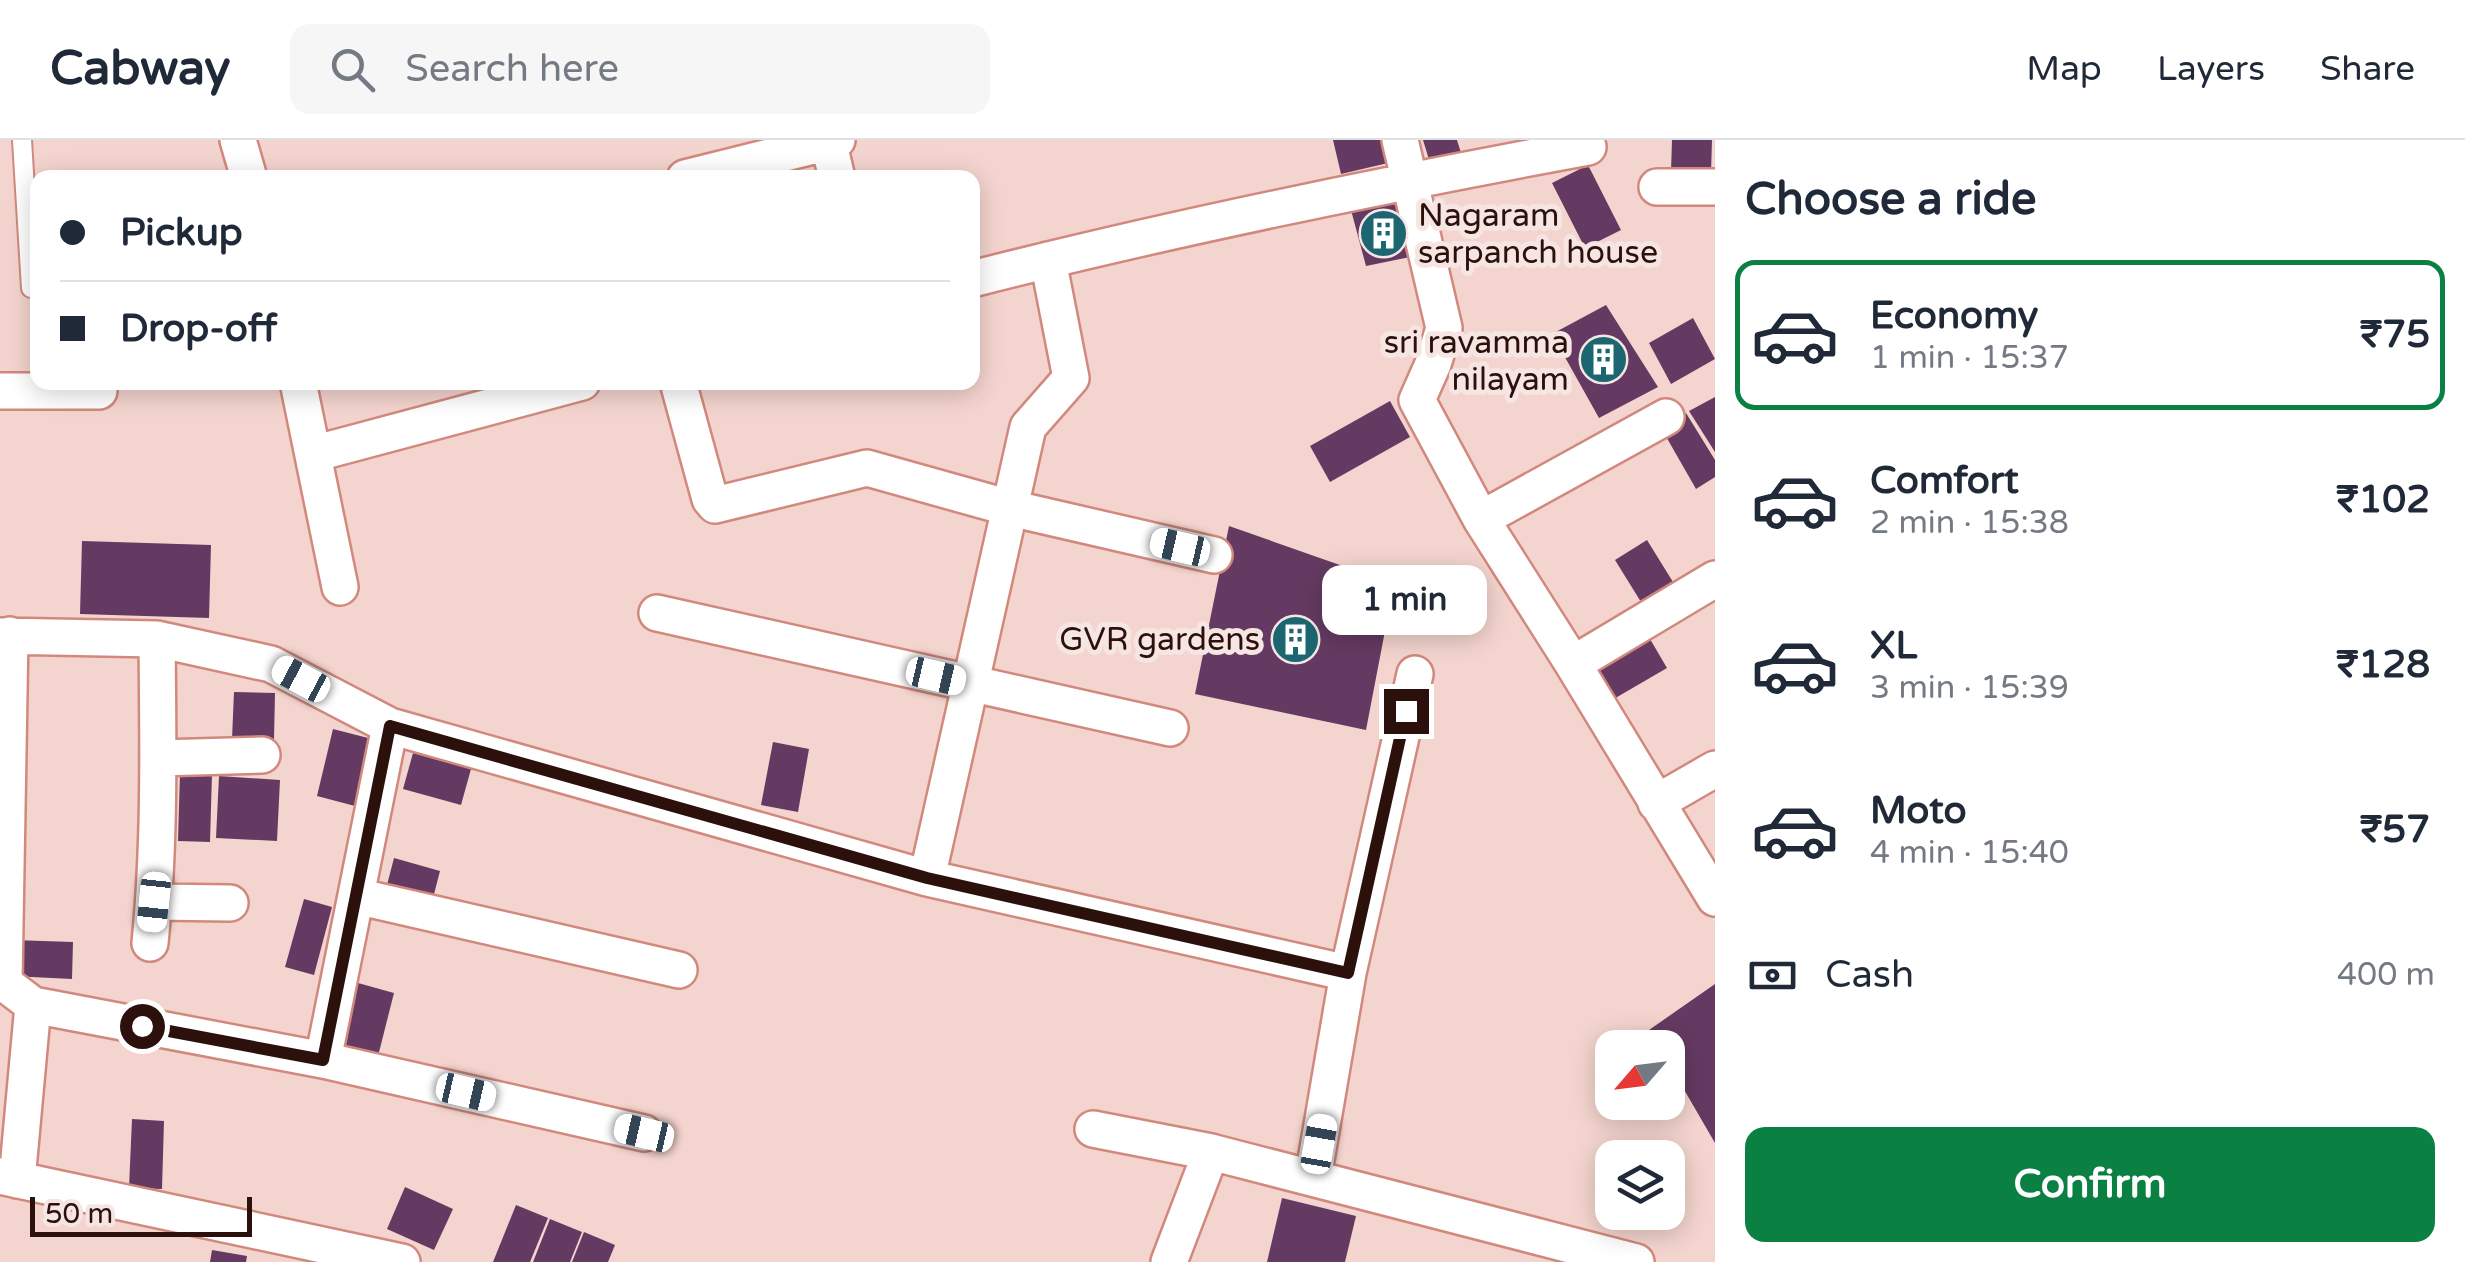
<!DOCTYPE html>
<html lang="en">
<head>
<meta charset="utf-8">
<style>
  :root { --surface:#fff; --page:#f6f6f7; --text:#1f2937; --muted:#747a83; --line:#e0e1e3; --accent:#0b8043 }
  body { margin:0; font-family:"Varela Round",sans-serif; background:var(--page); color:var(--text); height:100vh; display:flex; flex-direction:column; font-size:38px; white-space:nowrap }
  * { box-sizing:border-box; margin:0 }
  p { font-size:32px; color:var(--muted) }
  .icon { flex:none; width:55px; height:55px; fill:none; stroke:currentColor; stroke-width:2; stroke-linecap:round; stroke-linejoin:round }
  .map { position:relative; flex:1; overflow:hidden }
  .side { display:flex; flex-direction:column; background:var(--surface); width:750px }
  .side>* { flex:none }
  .hud { position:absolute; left:30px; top:30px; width:950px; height:220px; border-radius:20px; box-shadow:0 5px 25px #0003; display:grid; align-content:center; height:220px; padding:0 30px; background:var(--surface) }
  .needle { width:65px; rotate:242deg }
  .controls { position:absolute; left:1595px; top:890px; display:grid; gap:20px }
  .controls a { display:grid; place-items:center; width:90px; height:90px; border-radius:20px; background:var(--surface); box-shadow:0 5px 25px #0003; font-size:50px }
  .scale { position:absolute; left:30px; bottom:25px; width:222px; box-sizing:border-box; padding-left:10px; border:5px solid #2b100c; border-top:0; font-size:28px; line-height:35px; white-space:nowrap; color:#2b100c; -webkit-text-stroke:8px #f6e6e3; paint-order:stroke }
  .end { position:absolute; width:45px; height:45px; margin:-22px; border:12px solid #2b100c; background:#fff; box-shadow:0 0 0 5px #fff }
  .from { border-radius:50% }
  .bubble { position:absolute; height:70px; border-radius:20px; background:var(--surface); box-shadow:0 5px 25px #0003; font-size:32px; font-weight:700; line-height:70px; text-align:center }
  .car { position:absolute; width:30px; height:60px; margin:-30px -15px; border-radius:12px; box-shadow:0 0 8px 2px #0007; background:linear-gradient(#fff 24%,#345 0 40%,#fff 0 76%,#345 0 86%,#fff 0) }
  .hud b { display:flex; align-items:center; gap:35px; height:95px; font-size:38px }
  .hud b+b { border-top:2px solid var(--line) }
  .hud i { width:25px; height:25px; background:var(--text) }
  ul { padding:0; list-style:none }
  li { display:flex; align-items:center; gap:30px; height:150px; margin:0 20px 15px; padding:0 10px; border:5px solid transparent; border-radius:20px }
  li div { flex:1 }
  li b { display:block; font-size:38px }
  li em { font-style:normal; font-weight:700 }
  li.selected { border-color:var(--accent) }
  li>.icon { width:90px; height:90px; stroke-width:1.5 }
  h2 { padding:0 30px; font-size:45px; line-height:120px }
  .pay { display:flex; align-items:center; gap:25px; height:110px; padding:0 30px; font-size:38px }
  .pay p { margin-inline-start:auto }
  .primary-button { display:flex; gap:20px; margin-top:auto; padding:20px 30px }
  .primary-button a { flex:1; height:115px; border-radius:20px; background:var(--accent); color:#fff; font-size:40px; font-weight:700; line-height:115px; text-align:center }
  header { display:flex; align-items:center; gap:60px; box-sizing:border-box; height:140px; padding:0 50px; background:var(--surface); border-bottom:2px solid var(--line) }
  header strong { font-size:48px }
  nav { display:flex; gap:55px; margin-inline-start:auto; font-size:35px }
  .search { width:700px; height:90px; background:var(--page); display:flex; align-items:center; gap:25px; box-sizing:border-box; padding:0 35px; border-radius:20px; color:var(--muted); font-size:38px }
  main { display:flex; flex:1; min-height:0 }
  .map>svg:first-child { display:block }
</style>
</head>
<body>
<header>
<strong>Cabway</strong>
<div class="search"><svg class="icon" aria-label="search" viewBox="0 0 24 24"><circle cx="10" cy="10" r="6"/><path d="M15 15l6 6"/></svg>Search here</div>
<nav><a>Map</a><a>Layers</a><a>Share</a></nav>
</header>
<main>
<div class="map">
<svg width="1715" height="1122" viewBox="0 0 1715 1122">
  <rect width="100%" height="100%" fill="#f4d4ce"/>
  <!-- building -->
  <path fill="#653a62" d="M1333 0H1382L1388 23 1341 34Z
    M1423 0H1457L1462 16 1431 26Z
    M1672 0H1712L1711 33 1671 31Z
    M1588 25 1621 90 1585 108 1552 43Z
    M1399 60 1415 116 1366 126 1351 70Z
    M1606 165 1658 247 1599 278 1552 194Z
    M1693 178 1715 219 1671 244 1649 203Z
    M1715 257V312L1689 271Z
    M1390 261 1410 297 1330 342 1310 306Z
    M1686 273 1715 320V337L1696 349 1664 293Z
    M1229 386 1394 444 1366 590 1195 554Z
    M1647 400 1673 442 1641 462 1615 420Z
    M82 401 211 405 209 478 80 474Z
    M1650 499 1667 528 1612 560 1595 531Z
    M234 552 275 553 274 600 232 599Z
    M333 589 372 599 355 666 317 656Z
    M773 602 809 609 798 672 761 665Z
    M413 613 471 629 461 665 403 649Z
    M180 633 212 634 210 702 178 701Z
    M219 636 280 640 277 701 216 698Z
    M394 718 440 731 433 758 387 745Z
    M304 759 332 767 314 835 285 827Z
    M12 800 73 802 72 839 11 836Z
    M358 843 394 853 376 924 340 914Z
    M1715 844V1003L1668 922V908H1659L1649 890Z
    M132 979 164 981 162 1049 129 1048Z
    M405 1047 453 1069 434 1110 387 1089Z
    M1282 1058 1356 1076 1345 1122H1267Z
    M516 1065 548 1078 530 1122H493Z
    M550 1079 582 1092 570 1122H533Z
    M584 1092 615 1105 608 1122H572Z
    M212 1110 247 1116 246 1122H210Z"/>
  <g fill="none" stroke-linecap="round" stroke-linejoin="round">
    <defs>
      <path id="service" d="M22 0 31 148"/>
      <path id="minor" d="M238 0 249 38
        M828 0 837 38
        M1400 0 1444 188 1433 224 1417 260 1481 379 1573 524 1715 758
        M685 38 837 0
        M1657 47H1715
        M972 139C1176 87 1382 45 1588 7
        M298 242 340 447
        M678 242 710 359 715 365 867 328 1010 368 1214 415
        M0 251H99
        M313 314 582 242
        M1481 379 1666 277
        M657 473 1170 588
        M10 495 4 843 33 865 323 920 644 993
        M0 496 157 499 271 524 390 586 927 738 1348 833
        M1573 524 1715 439
        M159 618 262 615
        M1656 663 1715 629
        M927 738 1028 287 1071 238 1048 120
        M356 756 679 830
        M154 762 230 763
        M150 803C160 702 158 601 157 499
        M323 920 390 586
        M1093 989 1211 1012
        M0 1036 402 1122
        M1313 1038 1348 833 1415 534
        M17 1040 33 865
        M1169 1122 1211 1012 1636 1122"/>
    </defs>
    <!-- service casing -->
    <use href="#service" stroke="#d2897d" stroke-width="22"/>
    <!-- minor casing -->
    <use href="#minor" stroke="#d2897d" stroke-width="40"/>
    <!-- service -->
    <use href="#service" stroke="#fff" stroke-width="18"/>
    <!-- minor -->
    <use href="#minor" stroke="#fff" stroke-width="35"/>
  </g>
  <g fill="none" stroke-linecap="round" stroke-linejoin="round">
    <!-- route -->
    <path stroke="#2b100c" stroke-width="12" d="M142 886 323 920 390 586 927 738 1348 833 1406 571"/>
  </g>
  <!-- icons -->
  <defs>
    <symbol id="building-disc" viewBox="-11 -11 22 22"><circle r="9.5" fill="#1b6671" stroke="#f6e6e3"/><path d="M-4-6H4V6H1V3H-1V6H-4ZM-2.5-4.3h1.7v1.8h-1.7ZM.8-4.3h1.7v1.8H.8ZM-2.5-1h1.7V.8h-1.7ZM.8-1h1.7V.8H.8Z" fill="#fff"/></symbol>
  </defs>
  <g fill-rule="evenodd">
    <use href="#building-disc" x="1356" y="66" width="55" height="55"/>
    <use href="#building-disc" x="1576" y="192" width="55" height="55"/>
    <use href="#building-disc" x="1268" y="472" width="55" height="55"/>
  </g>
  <g text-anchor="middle" stroke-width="10" stroke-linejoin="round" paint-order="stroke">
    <!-- poi labels -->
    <g font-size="32" fill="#2b100c" stroke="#f6e6e3" text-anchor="end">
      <text x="1418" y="86" text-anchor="start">Nagaram<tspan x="1418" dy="37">sarpanch house</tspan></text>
      <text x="1569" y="213">sri ravamma<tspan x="1569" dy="37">nilayam</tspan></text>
      <text x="1260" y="510">GVR gardens</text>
    </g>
  </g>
</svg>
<div class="controls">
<a><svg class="needle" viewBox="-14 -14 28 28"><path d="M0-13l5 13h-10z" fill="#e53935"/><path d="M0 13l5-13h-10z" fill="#747a83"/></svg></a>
<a><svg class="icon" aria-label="layers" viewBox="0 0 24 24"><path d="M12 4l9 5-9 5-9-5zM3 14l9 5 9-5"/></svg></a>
</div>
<div class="scale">50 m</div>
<i class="end from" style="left:142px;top:886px"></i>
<i class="end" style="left:1406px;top:571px"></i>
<div class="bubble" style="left:1322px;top:425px;width:165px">1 min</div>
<i class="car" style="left:1180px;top:407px;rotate:283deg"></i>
<i class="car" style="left:936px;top:536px;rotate:103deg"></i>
<i class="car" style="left:301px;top:539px;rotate:298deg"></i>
<i class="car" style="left:154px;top:762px;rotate:186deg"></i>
<i class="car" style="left:466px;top:952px;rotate:103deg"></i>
<i class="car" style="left:644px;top:993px;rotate:283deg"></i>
<i class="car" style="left:1319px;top:1004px;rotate:10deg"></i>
<div class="hud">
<b><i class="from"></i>Pickup</b>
<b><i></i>Drop-off</b>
</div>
</div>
<section class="side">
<h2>Choose a ride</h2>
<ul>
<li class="selected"><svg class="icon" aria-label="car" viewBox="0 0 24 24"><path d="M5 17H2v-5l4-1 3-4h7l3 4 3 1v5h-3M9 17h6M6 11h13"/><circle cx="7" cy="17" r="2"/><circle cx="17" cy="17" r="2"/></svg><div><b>Economy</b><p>1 min · 15:37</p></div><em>₹75</em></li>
<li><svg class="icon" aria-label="car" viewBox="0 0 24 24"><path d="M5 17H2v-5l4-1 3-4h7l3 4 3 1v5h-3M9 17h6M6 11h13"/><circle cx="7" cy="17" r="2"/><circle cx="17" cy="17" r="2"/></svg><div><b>Comfort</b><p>2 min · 15:38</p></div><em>₹102</em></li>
<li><svg class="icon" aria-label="car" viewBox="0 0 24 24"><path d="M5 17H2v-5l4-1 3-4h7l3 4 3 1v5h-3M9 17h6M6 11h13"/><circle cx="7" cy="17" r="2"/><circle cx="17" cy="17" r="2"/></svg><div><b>XL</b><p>3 min · 15:39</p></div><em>₹128</em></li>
<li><svg class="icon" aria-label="car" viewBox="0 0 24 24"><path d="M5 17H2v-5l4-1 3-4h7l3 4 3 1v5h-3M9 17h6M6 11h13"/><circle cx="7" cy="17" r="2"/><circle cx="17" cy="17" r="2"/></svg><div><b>Moto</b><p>4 min · 15:40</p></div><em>₹57</em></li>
</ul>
<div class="pay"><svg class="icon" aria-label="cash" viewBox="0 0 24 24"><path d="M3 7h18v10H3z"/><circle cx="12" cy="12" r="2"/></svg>Cash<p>400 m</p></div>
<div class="primary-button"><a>Confirm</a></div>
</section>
</main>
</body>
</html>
